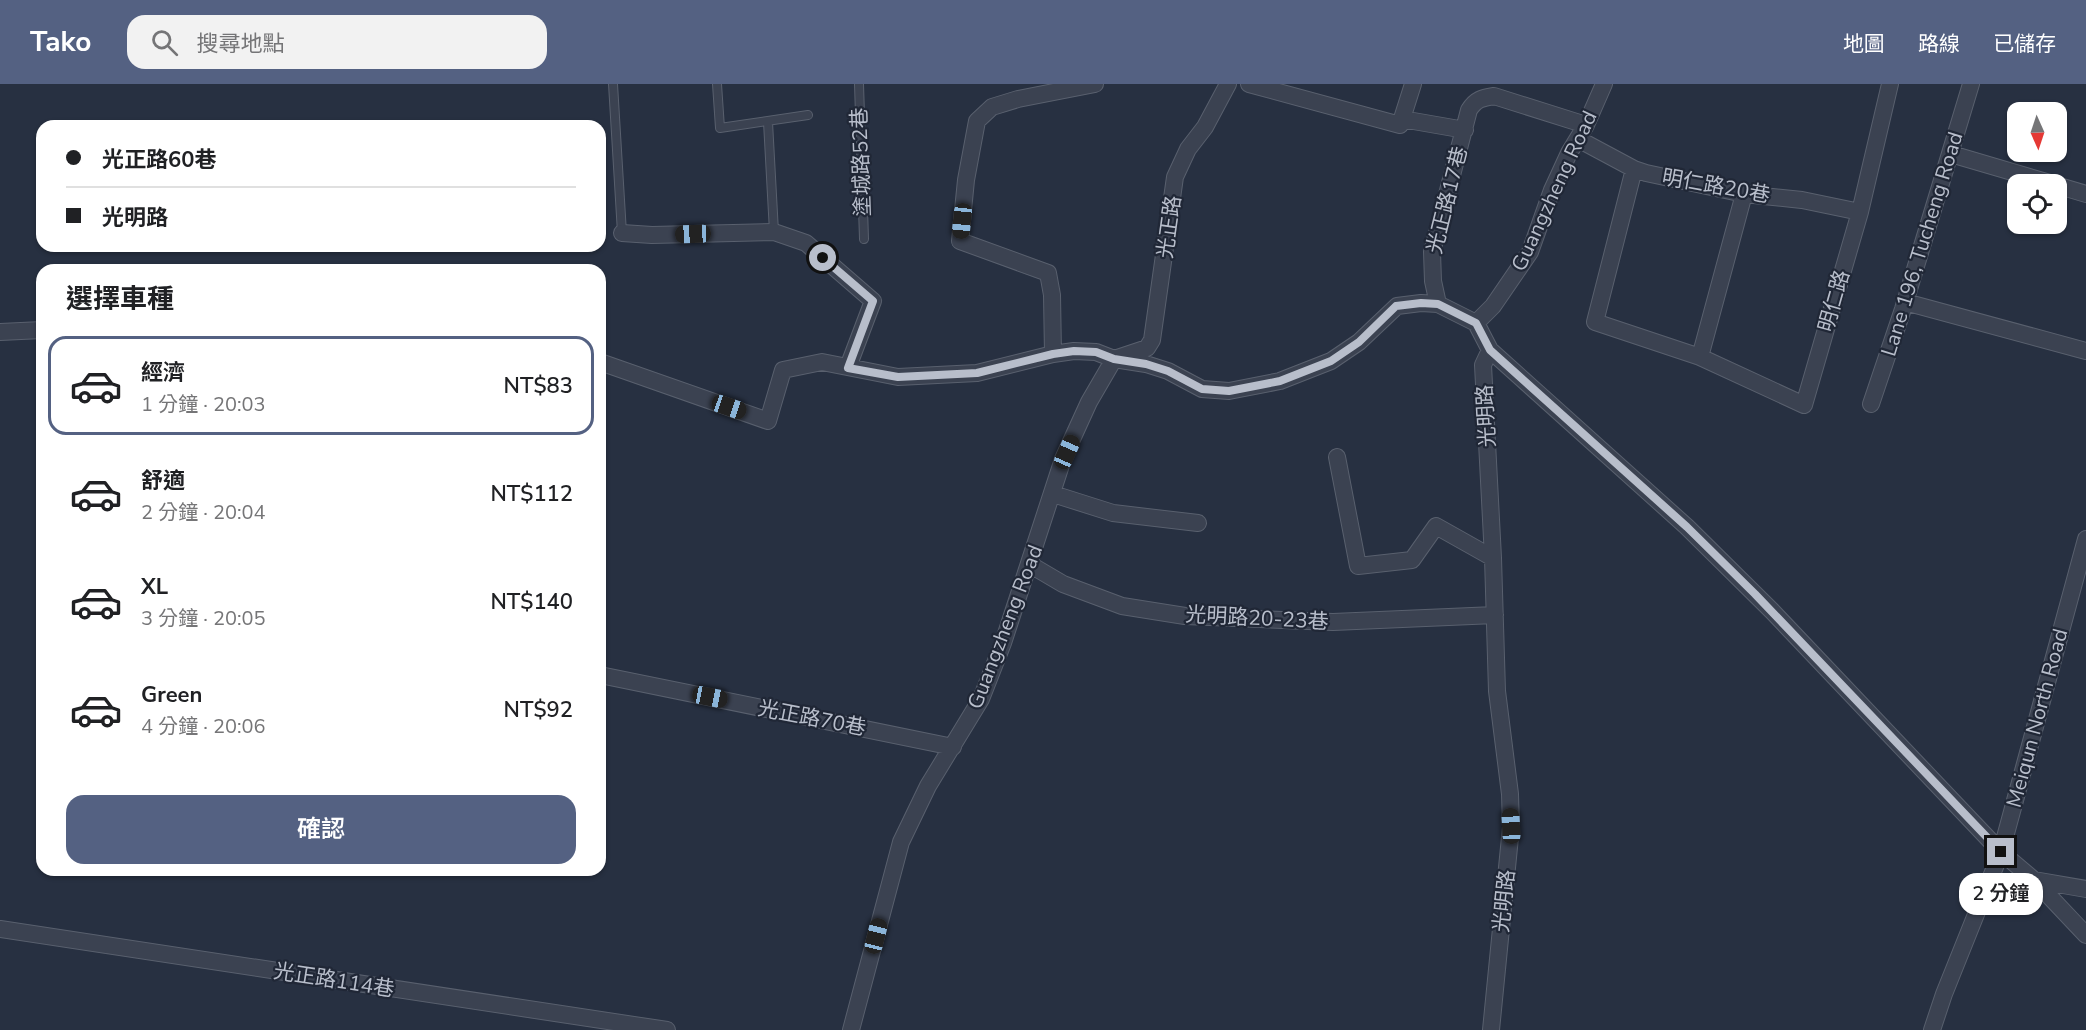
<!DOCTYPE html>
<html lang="zh-TW">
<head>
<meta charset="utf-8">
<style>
  :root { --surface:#fff; --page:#f2f2f2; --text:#202124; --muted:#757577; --line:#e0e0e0; --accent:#546182 }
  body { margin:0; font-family:"Nunito Sans","Noto Sans TC",sans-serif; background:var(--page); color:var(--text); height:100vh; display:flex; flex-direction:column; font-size:22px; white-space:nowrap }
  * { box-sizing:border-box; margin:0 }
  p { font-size:20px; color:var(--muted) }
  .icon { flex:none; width:33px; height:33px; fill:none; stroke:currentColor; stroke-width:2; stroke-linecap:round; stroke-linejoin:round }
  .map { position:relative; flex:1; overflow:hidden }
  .drawer { position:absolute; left:36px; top:180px; width:570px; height:612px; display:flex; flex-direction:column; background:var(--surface); border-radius:18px; box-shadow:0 2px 4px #0004 }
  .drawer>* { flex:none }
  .banner { position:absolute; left:36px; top:36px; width:570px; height:132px; border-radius:18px; box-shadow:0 2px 4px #0004; display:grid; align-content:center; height:132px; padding:0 30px; background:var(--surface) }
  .needle { width:39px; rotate:177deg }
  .fabs { position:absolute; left:2007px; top:18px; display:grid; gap:12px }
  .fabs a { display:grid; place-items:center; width:60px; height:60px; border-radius:12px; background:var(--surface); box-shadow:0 2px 4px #0004; font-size:30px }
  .end { position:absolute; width:27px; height:27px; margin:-14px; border:8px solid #b8becb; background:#111; box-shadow:0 0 0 3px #111 }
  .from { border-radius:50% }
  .bubble { position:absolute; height:42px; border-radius:18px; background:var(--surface); box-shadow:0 2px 4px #0004; font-size:20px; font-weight:600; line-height:42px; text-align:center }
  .car { position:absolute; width:18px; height:36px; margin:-18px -9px; border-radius:8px; box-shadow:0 0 4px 2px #0007; background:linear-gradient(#222 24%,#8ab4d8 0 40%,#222 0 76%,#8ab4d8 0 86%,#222 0) }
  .banner b { display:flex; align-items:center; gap:21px; height:57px; font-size:22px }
  .banner b+b { border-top:2px solid var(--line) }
  .banner i { width:15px; height:15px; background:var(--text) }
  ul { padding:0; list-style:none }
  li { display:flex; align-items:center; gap:18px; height:99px; margin:0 12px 9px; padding:0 18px; border:3px solid transparent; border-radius:18px }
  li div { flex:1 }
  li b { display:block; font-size:22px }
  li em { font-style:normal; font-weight:600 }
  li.selected { border-color:var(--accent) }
  li>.icon { width:54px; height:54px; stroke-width:1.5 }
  h2 { padding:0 30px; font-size:27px; line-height:72px }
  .primary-button { display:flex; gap:12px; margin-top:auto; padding:12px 30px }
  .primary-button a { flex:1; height:69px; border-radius:18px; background:var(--accent); color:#fff; font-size:24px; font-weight:600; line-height:69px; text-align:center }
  header { display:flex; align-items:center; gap:36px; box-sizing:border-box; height:84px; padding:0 30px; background:var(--accent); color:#fff }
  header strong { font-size:28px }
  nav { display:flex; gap:33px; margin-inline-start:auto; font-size:21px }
  .search { width:420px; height:54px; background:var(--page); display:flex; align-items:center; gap:15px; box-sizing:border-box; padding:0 21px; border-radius:18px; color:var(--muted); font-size:22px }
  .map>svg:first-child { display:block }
</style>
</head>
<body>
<header>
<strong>Tako</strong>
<div class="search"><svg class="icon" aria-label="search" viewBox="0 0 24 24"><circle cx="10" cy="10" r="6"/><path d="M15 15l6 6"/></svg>搜尋地點</div>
<nav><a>地圖</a><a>路線</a><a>已儲存</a></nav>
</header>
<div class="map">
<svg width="2086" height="946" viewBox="0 0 2086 946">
  <rect width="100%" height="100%" fill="#273041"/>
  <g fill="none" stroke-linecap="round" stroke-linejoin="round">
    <defs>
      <path id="lane" d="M613 0 622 149
        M717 0 720 44 808 31
        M859 0 864 155
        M768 38 774 148"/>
      <path id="street" d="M1249 0 1400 41 1413 0
        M1402 35 1465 46
        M1578 55 1634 85 1646 89 1744 110 1802 116 1860 128
        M1951 70 2053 100
        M1634 85 1595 238 1700 273 1804 321 1860 128 1890 0
        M2056 101 2086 110
        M622 149 652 151 774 148 806 159 873 217 848 283
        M1905 218 2086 267
        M1438 220 1433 197 1432 168 1469 26C1476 15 1482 14 1494 12L1586 41
        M1476 239 1493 222 1530 168 1552 106 1569 69 1586 41 1604 0
        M0 248 42 246
        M1490 266 1483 281 1493 474 1497 607 1510 710 1511 743 1491 946
        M1053 270 1052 211 1048 189 960 157 966 96 977 37 992 23 1018 15 1095 0
        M1700 273 1744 110
        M600 278 768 337 783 286 822 278 898 293 977 289 1053 270 1074 267 1096 268 1114 275 1146 280 1168 287 1202 305 1229 307 1280 297 1331 277 1359 258 1397 222 1421 219 1438 220 1476 239 1490 266 1687 443 1772 527 2001 768 2034 796 2086 851
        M1871 320 1903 225 1971 0
        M1337 373 1358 482 1412 476 1436 442 1493 474
        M1053 410 1113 429 1198 439
        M1029 480 1063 500 1122 522 1185 532 1333 538 1495 531
        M600 591 953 663
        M2034 796 2086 805
        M0 845 667 946
        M851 946 901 758 928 702 981 615 1003 559 1063 375 1089 318 1114 275 1147 264 1152 256 1175 93 1188 65 1205 43 1228 0
        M1932 946 1944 910 2001 768 2086 455"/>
    </defs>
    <!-- lane casing -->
    <use href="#lane" stroke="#59606e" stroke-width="10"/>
    <!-- street casing -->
    <use href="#street" stroke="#59606e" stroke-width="18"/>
    <!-- lane -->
    <use href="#lane" stroke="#3b4251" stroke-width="8"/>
    <!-- street -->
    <use href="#street" stroke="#3b4251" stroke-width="16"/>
  </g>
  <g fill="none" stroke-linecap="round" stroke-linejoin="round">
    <!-- route -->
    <path stroke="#b8becb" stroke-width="8" d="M823 174 873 217 848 284 898 293 977 289 1053 270 1074 267 1096 268 1114 275 1146 280 1168 287 1202 305 1229 307 1280 297 1331 277 1359 258 1396 222 1421 219 1438 220 1476 239 1490 266 1687 443 1755 510 2001 768"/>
  </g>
  <g text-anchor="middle" stroke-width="4.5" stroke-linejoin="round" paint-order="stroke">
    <!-- street labels -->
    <g font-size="21" fill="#b8becb" stroke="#202736">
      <text transform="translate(861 78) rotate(-92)" y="7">塗城路52巷</text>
      <text transform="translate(1716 102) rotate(10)" y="7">明仁路20巷</text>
      <text transform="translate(1554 107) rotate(-65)" y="7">Guangzheng Road</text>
      <text transform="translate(1447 116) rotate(-76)" y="7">光正路17巷</text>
      <text transform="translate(1169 143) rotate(-82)" y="7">光正路</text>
      <text transform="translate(1922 160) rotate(-73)" y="7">Lane 196, Tucheng Road</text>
      <text transform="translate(1834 217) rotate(-74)" y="7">明仁路</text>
      <text transform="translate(1486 332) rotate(-93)" y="7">光明路</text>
      <text transform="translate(1257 534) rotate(3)" y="7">光明路20-23巷</text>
      <text transform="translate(1005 543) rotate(-69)" y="7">Guangzheng Road</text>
      <text transform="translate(812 634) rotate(11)" y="7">光正路70巷</text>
      <text transform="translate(2037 634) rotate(-75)" y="7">Meiqun North Road</text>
      <text transform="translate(1504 817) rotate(-84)" y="7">光明路</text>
      <text transform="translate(334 896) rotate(9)" y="7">光正路114巷</text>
    </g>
  </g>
</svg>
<div class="fabs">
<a><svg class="needle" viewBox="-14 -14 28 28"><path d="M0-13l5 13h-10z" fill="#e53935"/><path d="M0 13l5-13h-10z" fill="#757577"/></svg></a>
<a><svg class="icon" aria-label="locate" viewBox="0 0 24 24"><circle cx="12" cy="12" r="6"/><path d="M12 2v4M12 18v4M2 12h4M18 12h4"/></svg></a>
</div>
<i class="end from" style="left:823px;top:174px"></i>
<i class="end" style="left:2001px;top:768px"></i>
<div class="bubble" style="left:1959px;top:789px;width:84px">2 分鐘</div>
<i class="car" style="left:962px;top:137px;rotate:186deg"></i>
<i class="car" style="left:693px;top:150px;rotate:268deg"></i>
<i class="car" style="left:729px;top:323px;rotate:109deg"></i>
<i class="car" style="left:1067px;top:368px;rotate:24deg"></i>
<i class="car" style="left:710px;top:613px;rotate:101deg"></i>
<i class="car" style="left:1511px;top:742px;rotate:357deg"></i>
<i class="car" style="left:876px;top:852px;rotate:14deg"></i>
<div class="banner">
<b><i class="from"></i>光正路60巷</b>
<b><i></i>光明路</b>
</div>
<section class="drawer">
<h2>選擇車種</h2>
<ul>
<li class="selected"><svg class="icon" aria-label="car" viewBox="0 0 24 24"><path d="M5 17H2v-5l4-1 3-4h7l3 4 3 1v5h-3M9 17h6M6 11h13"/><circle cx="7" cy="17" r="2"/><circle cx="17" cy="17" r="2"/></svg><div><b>經濟</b><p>1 分鐘 · 20:03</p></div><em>NT$83</em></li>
<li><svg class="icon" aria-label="car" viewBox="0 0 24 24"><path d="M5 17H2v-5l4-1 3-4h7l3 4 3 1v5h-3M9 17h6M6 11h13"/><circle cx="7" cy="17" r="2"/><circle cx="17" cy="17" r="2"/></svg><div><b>舒適</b><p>2 分鐘 · 20:04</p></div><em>NT$112</em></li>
<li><svg class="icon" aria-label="car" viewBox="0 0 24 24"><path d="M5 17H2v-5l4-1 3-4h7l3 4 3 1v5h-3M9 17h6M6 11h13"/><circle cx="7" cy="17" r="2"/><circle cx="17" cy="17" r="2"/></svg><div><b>XL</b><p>3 分鐘 · 20:05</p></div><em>NT$140</em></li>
<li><svg class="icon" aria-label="car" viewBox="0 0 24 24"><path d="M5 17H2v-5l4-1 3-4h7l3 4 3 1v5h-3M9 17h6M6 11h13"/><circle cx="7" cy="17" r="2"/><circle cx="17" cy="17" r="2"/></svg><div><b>Green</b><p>4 分鐘 · 20:06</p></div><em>NT$92</em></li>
</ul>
<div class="primary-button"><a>確認</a></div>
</section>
</div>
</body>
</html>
